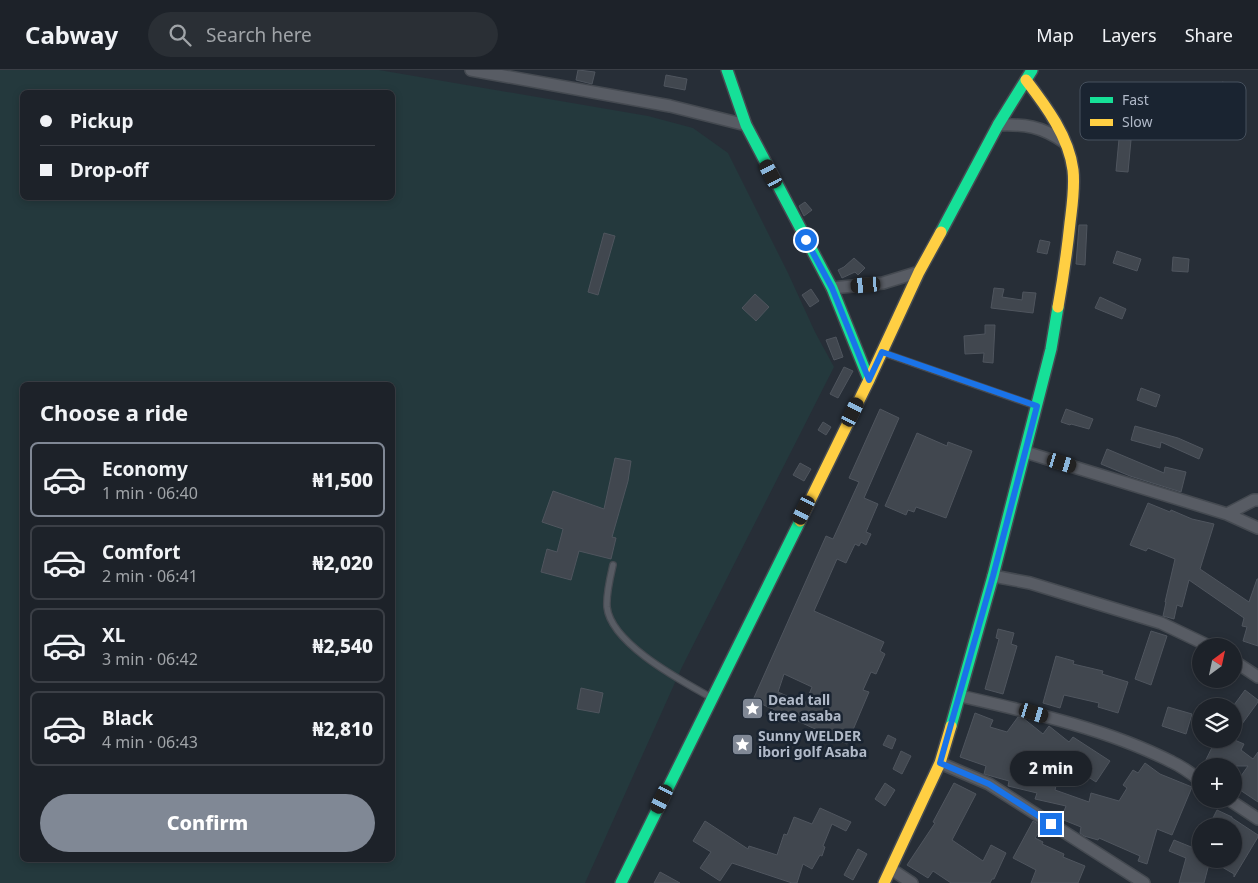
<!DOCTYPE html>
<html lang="en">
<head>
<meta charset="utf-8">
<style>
  :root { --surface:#1d2229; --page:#2a2f35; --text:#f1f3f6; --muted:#a0a4a8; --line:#3b3f46; --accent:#808895 }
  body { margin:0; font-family:"Noto Sans",sans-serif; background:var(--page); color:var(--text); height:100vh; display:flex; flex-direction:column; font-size:19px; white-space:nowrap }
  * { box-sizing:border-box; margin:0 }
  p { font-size:16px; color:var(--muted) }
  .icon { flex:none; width:28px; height:28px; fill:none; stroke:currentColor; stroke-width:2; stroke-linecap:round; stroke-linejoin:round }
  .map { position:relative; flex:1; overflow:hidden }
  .sheet { position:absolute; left:20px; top:312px; width:375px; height:480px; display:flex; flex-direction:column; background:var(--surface); border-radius:8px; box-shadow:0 2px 8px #0003,0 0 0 1px var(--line) }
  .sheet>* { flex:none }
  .top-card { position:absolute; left:20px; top:20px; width:375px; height:110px; border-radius:8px; box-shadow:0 2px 8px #0003,0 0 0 1px var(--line); display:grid; align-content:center; height:110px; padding:0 20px; background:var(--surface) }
  .needle { width:32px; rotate:33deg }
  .buttons { position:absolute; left:1192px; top:568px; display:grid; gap:10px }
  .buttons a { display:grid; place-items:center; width:50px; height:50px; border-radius:50%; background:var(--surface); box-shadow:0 2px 8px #0003,0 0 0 1px var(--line); font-size:25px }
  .end { position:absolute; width:22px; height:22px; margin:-11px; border:6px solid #1a73e8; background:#fff; box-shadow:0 0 0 2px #fff }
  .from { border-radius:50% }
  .bubble { position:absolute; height:35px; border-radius:18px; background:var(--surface); box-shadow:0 2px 8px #0003,0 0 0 1px var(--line); font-size:16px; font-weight:800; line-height:35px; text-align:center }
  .car { position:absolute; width:15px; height:30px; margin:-15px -8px; border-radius:6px; box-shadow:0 0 4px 1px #0007; background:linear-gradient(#222 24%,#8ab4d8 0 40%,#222 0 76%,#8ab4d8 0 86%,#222 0) }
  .top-card b { display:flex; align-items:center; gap:18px; height:48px; font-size:19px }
  .top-card b+b { border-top:1px solid var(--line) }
  .top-card i { width:12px; height:12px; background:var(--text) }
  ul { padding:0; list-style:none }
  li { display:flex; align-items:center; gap:15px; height:75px; margin:0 10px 8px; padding:0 10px; border:2px solid var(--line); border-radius:8px }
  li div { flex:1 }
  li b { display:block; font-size:19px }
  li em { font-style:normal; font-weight:800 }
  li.selected { border-color:var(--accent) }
  li>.icon { width:45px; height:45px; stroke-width:1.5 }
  h2 { padding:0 20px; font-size:22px; line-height:60px }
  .primary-button { display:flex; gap:10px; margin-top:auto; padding:10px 20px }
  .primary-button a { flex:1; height:58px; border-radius:30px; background:var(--accent); color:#fff; font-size:20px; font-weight:800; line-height:58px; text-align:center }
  header { display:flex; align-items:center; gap:30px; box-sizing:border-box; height:70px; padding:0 25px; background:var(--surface); border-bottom:1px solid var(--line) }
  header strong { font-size:24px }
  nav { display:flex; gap:28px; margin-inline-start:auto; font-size:18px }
  .search { width:350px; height:45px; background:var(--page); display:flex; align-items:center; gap:12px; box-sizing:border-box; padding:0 18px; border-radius:28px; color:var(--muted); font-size:19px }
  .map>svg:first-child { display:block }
</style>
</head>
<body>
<header>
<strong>Cabway</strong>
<div class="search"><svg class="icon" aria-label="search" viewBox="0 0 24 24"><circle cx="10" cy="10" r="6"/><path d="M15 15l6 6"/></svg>Search here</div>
<nav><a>Map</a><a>Layers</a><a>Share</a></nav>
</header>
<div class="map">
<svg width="1258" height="813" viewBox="0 0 1258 813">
  <rect width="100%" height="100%" fill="#272e37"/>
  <!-- green -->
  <path fill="#24393d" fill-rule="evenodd" d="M0 0H379L648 46 693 58 728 83 788 203 815 262 834 297 682 597 585 813H0ZM22 22H392V128H22ZM22 315H392V790H22Z"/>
  <!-- building -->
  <path fill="#41474f" stroke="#4f555e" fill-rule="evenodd" d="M578 0 595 2 592 14 576 10Z
    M666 5 687 9 685 20 664 16Z
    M1222 12 1235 15 1233 28 1214 24V29L1198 28V21L1191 20V14L1221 16Z
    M1119 69 1131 70 1128 102 1116 101Z
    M805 132 812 140 804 146 799 136Z
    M1079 155H1087L1085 195 1076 194Z
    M604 163 615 166 598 225 588 222Z
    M1040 170 1050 172 1047 184 1037 182Z
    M1117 181 1141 189 1137 201 1113 193Z
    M1173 187 1189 189 1188 202 1172 201Z
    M854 188 865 198 858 205 855 202 842 208 838 200 844 197Z
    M994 218 1004 219 1002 227 1022 230 1023 222 1036 223 1033 243 991 238Z
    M811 219 819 231 810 237 802 225Z
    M755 224 769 237 756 251 742 238Z
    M1100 227 1126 239 1122 249 1095 238Z
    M985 255H995L993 293 983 292 984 283 965 284 964 266 985 264Z
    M836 267 843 287 834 290 826 270Z
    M844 297 853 301 838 328 830 324Z
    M1141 318 1160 325 1156 337 1137 330Z
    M880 339 899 348 864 428 878 434 866 462 871 464 866 475 861 472 859 476 855 474 846 493 837 489 814 541 884 572 880 581 885 584 876 604 871 602 863 620 869 622 847 674 753 630 826 466 833 469 859 412 849 408ZM784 604 812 617 805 634 778 622Z
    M1066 339 1093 349 1089 359 1071 354 1070 355 1061 352Z
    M823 352 831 357 826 365 818 360Z
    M1135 356 1178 368 1203 379 1199 389 1161 372 1160 378 1131 370Z
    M917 363 947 376 948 372 972 381 946 448 916 437 914 442 908 440 906 445 885 436Z
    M1107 379 1164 403 1165 397 1186 402 1181 422 1130 406 1101 394Z
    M615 388 631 391 628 411 612 467 616 468 611 489 579 481 571 510 541 502 547 479 557 482 563 459 542 452 553 421 604 439Z
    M800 393 811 399 804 411 793 405Z
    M1148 433 1170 442 1171 440 1192 449 1214 454 1200 499 1249 532 1257 509H1258V576L1243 571 1247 557 1242 556 1244 548 1189 510 1182 537 1177 535 1174 549 1163 546 1166 532H1165L1175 489 1148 478 1146 481 1130 475Z
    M998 559 1014 563 1011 574 1017 576 1003 624 985 619 999 569 996 568Z
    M1151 561 1167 566 1151 615 1135 609Z
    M1056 586 1074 591 1073 594 1103 601 1102 604 1128 612 1118 643 1098 637 1099 633 1064 625 1060 638 1043 633Z
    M581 618 603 623 599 643 577 639Z
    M1245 620 1258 630V632L1234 665V635Z
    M1168 637 1192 644 1186 664 1162 656Z
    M975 643 993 650 990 657 1007 662 1018 647 1023 648 1043 664 1049 656 1069 672 1073 667 1110 691 1096 712 1062 690 1055 720 1089 732 1091 723 1119 731 1127 718 1123 715 1133 700 1138 703 1145 693 1160 704 1192 717 1172 765 1157 759 1147 794 1138 791 1140 786 1099 768 1098 770 1084 766 1080 763 1081 757 1061 749 1066 736 1035 729 1037 723 1008 716 1009 711 984 704 986 696 960 687Z
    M888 665 896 669 892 679 883 675Z
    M1216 669H1232L1244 674 1241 680 1253 689 1258 682V732L1234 716 1248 696H1203Z
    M901 681 911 686 902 704 893 699Z
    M885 713 895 720 885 736 875 729Z
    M954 713 976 724 952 770 983 791 991 775 1006 783 994 809H992L990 813H951L933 801 928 808 907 795 935 753 933 752Z
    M820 738 851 752 846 761 832 754 823 776 825 777 822 786 820 785 812 799 803 794 797 813H792L732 793 720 811 700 798 711 782 693 771 705 751 748 779 749 776 777 785 784 764 787 765 794 747 812 754Z
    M1217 740 1232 747V748L1258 765V767L1234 807V804L1210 790 1204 813H1179L1186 788 1169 781 1174 770 1201 781V789H1234V756H1209Z
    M1033 751 1043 757 1035 768 1043 772 1042 774 1064 784 1063 787 1085 796 1078 813H1031L1036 800 1013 788Z
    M858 779 867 784 853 810 844 805Z
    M660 802 680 813H654Z"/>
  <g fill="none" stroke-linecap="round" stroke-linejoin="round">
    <defs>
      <path id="lane" d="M884 283 1036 336
        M613 495C610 508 606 524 607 537 611 574 682 611 712 628"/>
      <path id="street" d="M471 0 670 36 746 55
        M998 55C1025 54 1041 56 1064 72
        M832 218 883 213 919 202
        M1025 382 1227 444 1258 458
        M1227 444 1254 430H1258
        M993 506 1030 513 1161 553 1209 576
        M1234 591 1258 607
        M960 626C1030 642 1108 659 1172 692 1183 697 1192 704 1201 711
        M940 693 989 714 1144 813
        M1228 729 1258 749
        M891 799 912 813"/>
      <path id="fast" d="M727 0 746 55 832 218 869 310
        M941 162 998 55 1032 0
        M951 656 993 506 1051 279 1058 237
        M621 813 800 451"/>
      <path id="slow" d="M1026 10C1046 36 1069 67 1073 100 1075 118 1072 136 1070 153 1067 181 1063 209 1058 237
        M800 451 869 310 919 202 941 162
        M884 813 940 693 951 656"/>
    </defs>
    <!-- lane casing -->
    <use href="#lane" stroke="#454a51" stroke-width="8"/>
    <!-- street casing -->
    <use href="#street" stroke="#454a51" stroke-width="14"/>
    <!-- fast casing -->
    <use href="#fast" stroke="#454a51" stroke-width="14"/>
    <!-- slow casing -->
    <use href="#slow" stroke="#454a51" stroke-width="14"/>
    <!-- lane -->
    <use href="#lane" stroke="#585c64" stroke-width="5.5"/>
    <!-- street -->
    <use href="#street" stroke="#585c64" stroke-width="11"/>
    <!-- fast -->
    <use href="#fast" stroke="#16e098" stroke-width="11"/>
    <!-- slow -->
    <use href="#slow" stroke="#ffcf43" stroke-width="11"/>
  </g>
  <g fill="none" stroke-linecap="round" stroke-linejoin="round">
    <!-- route -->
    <path stroke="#1a73e8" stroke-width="6" d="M806 170 832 218 869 310 882 282 1037 336 993 506 940 693 989 714 1051 754"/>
  </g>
  <!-- icons -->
  <defs>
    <symbol id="sight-square" viewBox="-11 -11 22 22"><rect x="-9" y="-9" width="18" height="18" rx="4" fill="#808895" stroke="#1a2431"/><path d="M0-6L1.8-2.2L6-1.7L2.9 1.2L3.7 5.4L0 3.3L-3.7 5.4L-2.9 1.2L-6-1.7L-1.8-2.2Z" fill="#fff"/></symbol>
  </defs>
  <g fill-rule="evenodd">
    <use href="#sight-square" x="740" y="626" width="25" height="25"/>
    <use href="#sight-square" x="730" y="662" width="25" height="25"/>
  </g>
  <g text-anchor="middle" stroke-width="5" stroke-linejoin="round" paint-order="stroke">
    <!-- poi labels -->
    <g font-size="14" font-weight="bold" fill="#b0b9c8" stroke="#1a2431" text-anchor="start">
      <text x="768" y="635">Dead tall<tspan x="768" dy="16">tree asaba</tspan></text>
      <text x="758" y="671">Sunny WELDER<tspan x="758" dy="16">ibori golf Asaba</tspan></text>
    </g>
  </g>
  <!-- legend -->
  <rect x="1080" y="12" width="166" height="58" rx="8" fill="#1a2431" stroke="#47515e" stroke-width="1"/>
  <rect x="1090" y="27" width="23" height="6" fill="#16e098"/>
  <rect x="1090" y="49" width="23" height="7" fill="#ffcf43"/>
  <g font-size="14" fill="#b0b9c8">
    <text x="1122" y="35">Fast</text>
    <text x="1122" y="57">Slow</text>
  </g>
</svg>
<div class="buttons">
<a><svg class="needle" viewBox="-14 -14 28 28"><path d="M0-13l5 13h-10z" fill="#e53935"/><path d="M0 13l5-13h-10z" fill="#a0a4a8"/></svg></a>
<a><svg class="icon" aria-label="layers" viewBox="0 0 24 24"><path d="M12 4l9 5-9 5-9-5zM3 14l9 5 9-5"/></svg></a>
<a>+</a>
<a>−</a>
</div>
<i class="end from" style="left:806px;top:170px"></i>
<i class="end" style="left:1051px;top:754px"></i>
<div class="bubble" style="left:1010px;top:681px;width:82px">2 min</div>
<i class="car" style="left:771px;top:104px;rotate:332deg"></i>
<i class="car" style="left:866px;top:215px;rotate:265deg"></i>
<i class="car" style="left:853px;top:342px;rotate:26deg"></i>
<i class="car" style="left:1062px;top:393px;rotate:107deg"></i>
<i class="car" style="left:804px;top:440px;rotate:206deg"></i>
<i class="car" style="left:1034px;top:643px;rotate:107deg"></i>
<i class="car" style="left:662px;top:729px;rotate:206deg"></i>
<div class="top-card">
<b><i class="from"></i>Pickup</b>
<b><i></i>Drop-off</b>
</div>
<section class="sheet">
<h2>Choose a ride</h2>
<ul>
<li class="selected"><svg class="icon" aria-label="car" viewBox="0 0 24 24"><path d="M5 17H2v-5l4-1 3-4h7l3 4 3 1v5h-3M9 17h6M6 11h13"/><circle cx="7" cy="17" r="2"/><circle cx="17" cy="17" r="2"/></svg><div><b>Economy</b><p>1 min · 06:40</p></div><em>₦1,500</em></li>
<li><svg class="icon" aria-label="car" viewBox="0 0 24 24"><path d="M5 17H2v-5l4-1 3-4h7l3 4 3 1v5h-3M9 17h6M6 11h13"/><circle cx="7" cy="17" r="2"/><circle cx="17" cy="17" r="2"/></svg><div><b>Comfort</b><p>2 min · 06:41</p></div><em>₦2,020</em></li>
<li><svg class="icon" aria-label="car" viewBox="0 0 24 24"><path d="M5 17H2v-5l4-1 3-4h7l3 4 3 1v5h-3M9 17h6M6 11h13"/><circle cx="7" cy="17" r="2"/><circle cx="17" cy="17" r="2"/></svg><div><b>XL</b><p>3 min · 06:42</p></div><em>₦2,540</em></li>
<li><svg class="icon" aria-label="car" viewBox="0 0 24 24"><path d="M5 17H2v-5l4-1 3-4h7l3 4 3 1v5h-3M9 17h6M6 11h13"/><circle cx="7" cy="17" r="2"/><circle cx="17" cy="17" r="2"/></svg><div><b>Black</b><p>4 min · 06:43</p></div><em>₦2,810</em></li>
</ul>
<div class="primary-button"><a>Confirm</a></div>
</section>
</div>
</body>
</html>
